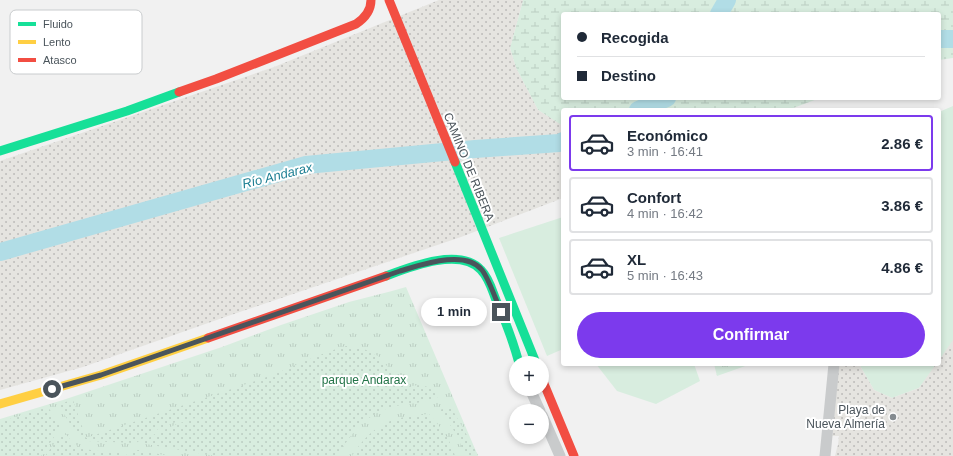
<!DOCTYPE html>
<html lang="es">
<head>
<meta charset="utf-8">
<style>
  :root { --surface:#fff; --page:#f6f6f7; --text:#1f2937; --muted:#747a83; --line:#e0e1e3; --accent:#7c3aed }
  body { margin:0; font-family:Helvetica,sans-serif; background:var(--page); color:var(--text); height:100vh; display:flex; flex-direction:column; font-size:15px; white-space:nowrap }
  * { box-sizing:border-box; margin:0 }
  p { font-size:13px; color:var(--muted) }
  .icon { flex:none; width:22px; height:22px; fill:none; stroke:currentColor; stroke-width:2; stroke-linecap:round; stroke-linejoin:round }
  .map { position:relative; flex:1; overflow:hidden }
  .drawer { position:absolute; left:561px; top:108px; width:380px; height:258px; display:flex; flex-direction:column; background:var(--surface); border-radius:4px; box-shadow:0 2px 6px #0003 }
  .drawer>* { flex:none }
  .banner { position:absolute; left:561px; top:12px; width:380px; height:88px; border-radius:4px; box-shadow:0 2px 6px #0003; display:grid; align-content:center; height:88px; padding:0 16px; background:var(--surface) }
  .buttons { position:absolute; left:509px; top:356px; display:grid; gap:8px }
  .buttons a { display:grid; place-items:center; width:40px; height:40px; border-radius:50%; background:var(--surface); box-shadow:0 2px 6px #0003; font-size:20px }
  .end { position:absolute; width:18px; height:18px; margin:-9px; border:5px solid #4a545b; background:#fff; box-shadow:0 0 0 2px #fff }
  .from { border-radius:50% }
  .bubble { position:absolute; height:28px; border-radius:14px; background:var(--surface); box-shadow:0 2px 6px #0003; font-size:13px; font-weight:800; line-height:28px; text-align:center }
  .banner b { display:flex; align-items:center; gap:14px; height:38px; font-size:15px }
  .banner b+b { border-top:1px solid var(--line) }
  .banner i { width:10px; height:10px; background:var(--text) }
  ul { padding:7px 0 0; list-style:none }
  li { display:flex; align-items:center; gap:12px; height:56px; margin:0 8px 6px; padding:0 8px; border:2px solid var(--line); border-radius:4px }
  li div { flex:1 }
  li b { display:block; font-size:15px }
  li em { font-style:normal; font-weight:800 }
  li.selected { border-color:var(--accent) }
  li>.icon { width:36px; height:36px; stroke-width:1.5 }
  .primary-button { display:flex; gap:8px; margin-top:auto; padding:8px 16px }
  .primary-button a { flex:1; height:46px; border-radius:24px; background:var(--accent); color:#fff; font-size:16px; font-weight:800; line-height:46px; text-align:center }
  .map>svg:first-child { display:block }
</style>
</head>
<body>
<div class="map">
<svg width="953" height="456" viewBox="0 0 953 456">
  <defs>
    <pattern id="wetland-marsh" width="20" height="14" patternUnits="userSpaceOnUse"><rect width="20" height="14" fill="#d8eddf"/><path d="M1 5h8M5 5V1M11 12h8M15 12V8" fill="none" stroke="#bbcdc2"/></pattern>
    <pattern id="sand-dots" width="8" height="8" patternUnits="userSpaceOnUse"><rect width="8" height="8" fill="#e5e4e0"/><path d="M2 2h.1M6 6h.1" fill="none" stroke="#bcbbb9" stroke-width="1.8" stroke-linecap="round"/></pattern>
    <pattern id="park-tufts" width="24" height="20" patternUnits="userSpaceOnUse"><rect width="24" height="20" fill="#d8eddf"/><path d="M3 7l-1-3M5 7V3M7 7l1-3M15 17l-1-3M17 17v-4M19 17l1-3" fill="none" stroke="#bbcdc2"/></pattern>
    <pattern id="garden-dots" width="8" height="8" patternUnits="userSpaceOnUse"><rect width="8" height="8" fill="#d8eddf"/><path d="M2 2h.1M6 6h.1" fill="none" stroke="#bbcdc2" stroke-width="1.8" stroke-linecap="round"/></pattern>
  </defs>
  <rect width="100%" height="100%" fill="#f1f1f1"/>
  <!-- grass -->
  <path fill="#d8eddf" d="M953 106V342L939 361V112Z
    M563 217V349L547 356 499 238Z
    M596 364H694L700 381 656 404 617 391Z
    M859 364H937L919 388 892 398 874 390Z"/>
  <!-- wetland -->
  <path fill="url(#wetland-marsh)" d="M523 0H953V58L939 60V14H563V98H820L788 110H563V126H562L538 110 516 68 510 48Z"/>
  <!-- sand -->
  <path fill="url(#sand-dots)" d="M439 0H523L510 48 516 68 538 110 563 126V198L461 237 228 316 83 367 0 390V161L274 67Z
    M953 340V456H835L837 448 838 445 839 436H832L839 364H859L874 390 892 398 919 388 936 364H939V360Z"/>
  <!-- park -->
  <path fill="url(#park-tufts)" d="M406 287 478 456H0V419L63 400 222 347 281 325 349 302 392 291Z
    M714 364H751L717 376Z"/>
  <!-- garden -->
  <path fill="url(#garden-dots)" d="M346 346 364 349 378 356 406 387C423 384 427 384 438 397 433 399 427 401 421 402 413 404 404 404 396 406 368 412 351 432 338 456H215L140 443 155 434 179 423 203 418 185 419 170 424 154 431 136 443 87 441 79 436 75 432 58 404 73 400 86 438 264 378C291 368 318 354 346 346Z
    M48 407 61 427 41 456H0V422Z
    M451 407 478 455V456H464C460 436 451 426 439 410Z
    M429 414C441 428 450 438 455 456H352C372 424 393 416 429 414Z
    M64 431C66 434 69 438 71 441 82 453 108 451 123 452L118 456H45L62 433Z
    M138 450 169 456H124L132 452Z"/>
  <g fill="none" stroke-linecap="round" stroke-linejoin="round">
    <!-- river -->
    <path stroke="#b1dde6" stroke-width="18" d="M719 14 727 0
      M939 39H953
      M638 110 667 98
      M0 252 306 165 475 149 559 143 563 141"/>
    <!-- street -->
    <path stroke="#c9cbcc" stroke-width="11" d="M530 389 540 411
      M542 415 560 456
      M825 456 834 364"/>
    <!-- fast -->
    <path stroke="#16e098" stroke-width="9" d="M0 151 127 111 179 92
      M455 162 536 363
      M386 276C410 267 460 247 481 270 489 278 492 290 496 300 505 320 513 341 519 363"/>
    <!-- slow -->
    <path stroke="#ffcf43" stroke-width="9" d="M0 404 101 375 208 338"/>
    <!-- jam -->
    <path stroke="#f24e42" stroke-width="9" d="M389 0 455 162
      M179 92 216 79 356 24C365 18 371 11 371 0
      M208 338 386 276
      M542 379 574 456"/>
  </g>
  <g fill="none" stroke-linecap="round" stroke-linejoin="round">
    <!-- route -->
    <path stroke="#4a545b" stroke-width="5" d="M52 389 101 375 400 271C421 265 465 249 482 270 489 279 496 300 501 312"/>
  </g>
  <!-- markers -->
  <circle fill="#848b90" stroke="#fff" stroke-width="1.5" cx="893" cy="417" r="4"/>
  <g text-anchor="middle" stroke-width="4" stroke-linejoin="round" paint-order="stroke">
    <!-- street labels -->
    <g font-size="12" fill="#4a545b" stroke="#fff">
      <text transform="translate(469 167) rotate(68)" y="4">CAMINO DE RIBERA</text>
    </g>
    <!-- park labels -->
    <g font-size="12" fill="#237448" stroke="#fff">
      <text x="364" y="384">parque Andarax</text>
    </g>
    <!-- poi labels -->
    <g font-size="12" fill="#4a545b" stroke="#fff" text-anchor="end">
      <text x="885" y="414">Playa de<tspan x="885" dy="14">Nueva Almería</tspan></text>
    </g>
    <!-- water labels -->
    <g font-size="13" font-style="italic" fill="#1d7f93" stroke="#fff">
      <text transform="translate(277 175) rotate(-14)" y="5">Río Andarax</text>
    </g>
  </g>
  <!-- legend -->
  <rect x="10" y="10" width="132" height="64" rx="6" fill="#fff" stroke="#c9ccce" stroke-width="1"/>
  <rect x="18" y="22" width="18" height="4" fill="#16e098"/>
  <rect x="18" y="40" width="18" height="4" fill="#ffcf43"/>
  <rect x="18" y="58" width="18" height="4" fill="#f24e42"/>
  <g font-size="11" fill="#4a545b">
    <text x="43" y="28">Fluido</text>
    <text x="43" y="46">Lento</text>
    <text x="43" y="64">Atasco</text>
  </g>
</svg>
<div class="buttons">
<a>+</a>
<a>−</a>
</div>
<i class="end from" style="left:52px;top:389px"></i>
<i class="end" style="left:501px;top:312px"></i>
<div class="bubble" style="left:421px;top:298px;width:66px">1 min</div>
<div class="banner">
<b><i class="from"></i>Recogida</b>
<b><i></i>Destino</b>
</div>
<section class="drawer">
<ul>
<li class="selected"><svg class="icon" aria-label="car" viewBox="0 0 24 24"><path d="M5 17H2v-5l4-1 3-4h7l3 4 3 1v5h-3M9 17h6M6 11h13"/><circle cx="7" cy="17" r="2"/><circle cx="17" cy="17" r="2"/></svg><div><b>Económico</b><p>3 min · 16:41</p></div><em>2.86 €</em></li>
<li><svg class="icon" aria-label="car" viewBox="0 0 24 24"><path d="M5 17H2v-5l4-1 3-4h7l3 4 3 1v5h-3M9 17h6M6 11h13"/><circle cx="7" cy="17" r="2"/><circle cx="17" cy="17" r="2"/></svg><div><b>Confort</b><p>4 min · 16:42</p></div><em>3.86 €</em></li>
<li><svg class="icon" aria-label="car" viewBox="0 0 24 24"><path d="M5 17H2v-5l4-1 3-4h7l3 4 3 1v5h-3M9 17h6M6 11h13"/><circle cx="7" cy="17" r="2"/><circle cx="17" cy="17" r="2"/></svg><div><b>XL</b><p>5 min · 16:43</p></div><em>4.86 €</em></li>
</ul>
<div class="primary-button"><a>Confirmar</a></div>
</section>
</div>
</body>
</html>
